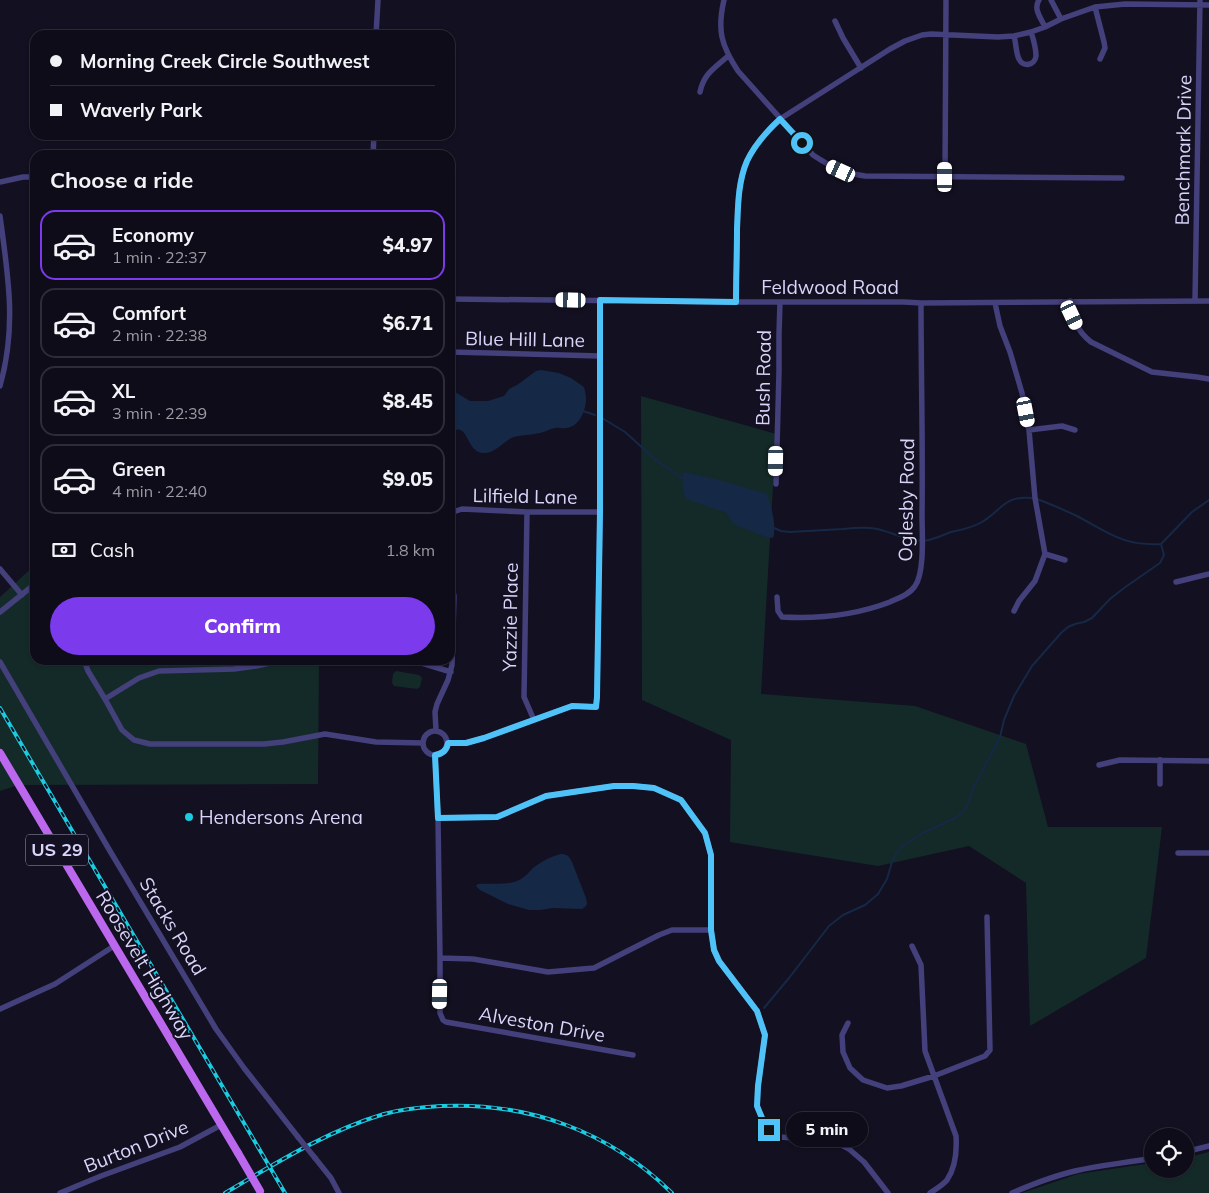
<!DOCTYPE html>
<html lang="en">
<head>
<meta charset="utf-8">
<style>
  :root { --surface:#0e0c19; --page:#171522; --text:#f1f3f6; --muted:#9b9ba2; --line:#2e2c38; --accent:#7c3aed }
  body { margin:0; font-family:Mulish,sans-serif; background:var(--page); color:var(--text); height:100vh; display:flex; flex-direction:column; font-size:19px; white-space:nowrap }
  * { box-sizing:border-box; margin:0 }
  p { font-size:16px; color:var(--muted) }
  .icon { flex:none; width:28px; height:28px; fill:none; stroke:currentColor; stroke-width:2; stroke-linecap:round; stroke-linejoin:round }
  .map { position:relative; flex:1; overflow:hidden }
  .panel { position:absolute; left:30px; top:150px; width:425px; height:515px; display:flex; flex-direction:column; background:var(--surface); border-radius:15px; box-shadow:0 1px 4px #0004,0 0 0 1px var(--line) }
  .panel>* { flex:none }
  .banner { position:absolute; left:30px; top:30px; width:425px; height:110px; border-radius:15px; box-shadow:0 1px 4px #0004,0 0 0 1px var(--line); display:grid; align-content:center; height:110px; padding:0 20px; background:var(--surface) }
  .buttons { position:absolute; left:1144px; top:1128px; display:grid; gap:10px }
  .buttons a { display:grid; place-items:center; width:50px; height:50px; border-radius:50%; background:var(--surface); box-shadow:0 1px 4px #0004,0 0 0 1px var(--line); font-size:25px }
  .end { position:absolute; width:22px; height:22px; margin:-11px; border:6px solid #4fc3f7; background:#111; box-shadow:0 0 0 2px #111 }
  .from { border-radius:50% }
  .bubble { position:absolute; height:35px; border-radius:18px; background:var(--surface); box-shadow:0 1px 4px #0004,0 0 0 1px var(--line); font-size:16px; font-weight:800; line-height:35px; text-align:center }
  .car { position:absolute; width:15px; height:30px; margin:-15px -8px; border-radius:6px; box-shadow:0 0 4px 1px #0007; background:linear-gradient(#fff 24%,#345 0 40%,#fff 0 76%,#345 0 86%,#fff 0) }
  .banner b { display:flex; align-items:center; gap:18px; height:48px; font-size:19px }
  .banner b+b { border-top:1px solid var(--line) }
  .banner i { width:12px; height:12px; background:var(--text) }
  ul { padding:0; list-style:none }
  li { display:flex; align-items:center; gap:15px; height:70px; margin:0 10px 8px; padding:0 10px; border:2px solid var(--line); border-radius:15px }
  li div { flex:1 }
  li b { display:block; font-size:19px }
  li em { font-style:normal; font-weight:800 }
  li.current { border-color:var(--accent) }
  li>.icon { width:45px; height:45px; stroke-width:1.5 }
  h2 { padding:0 20px; font-size:22px; line-height:60px }
  .pay { display:flex; align-items:center; gap:12px; height:55px; padding:0 20px; font-size:19px }
  .pay p { margin-inline-start:auto }
  .button { display:flex; gap:10px; margin-top:auto; padding:10px 20px }
  .button a { flex:1; height:58px; border-radius:30px; background:var(--accent); color:#fff; font-size:20px; font-weight:800; line-height:58px; text-align:center }
  .map>svg:first-child { display:block }
</style>
</head>
<body>
<div class="map">
<svg width="1209" height="1193" viewBox="0 0 1209 1193">
  <rect width="100%" height="100%" fill="#131021"/>
  <!-- green -->
  <path fill="#142a29" d="M641 396 776 434 761 694 915 706 1026 744 1048 827H1162L1146 958 1030 1026 1026 883 969 846 878 866 730 842 731 740 642 700Z
    M35 565V660H319L318 784 18 785 0 791V597Z
    M396 671 419 675 422 678 420 687 417 689 394 686 392 683 393 674Z
    M1209 1152V1193H1022L1078 1174 1152 1163V1169H1185V1158Z"/>
  <!-- water -->
  <path fill="#152846" d="M541 370 559 373 571 378 584 387C585 391 586 395 586 399 586 411 579 427 566 428 562 429 558 427 555 428 550 429 545 432 540 433 531 435 522 435 514 437 503 441 495 454 483 453 465 452 469 419 450 433V392H455L470 401H488L504 396 509 389 517 385 536 371Z
    M683 472 719 480 767 494C771 505 777 527 773 538L766 537 734 524C730 521 730 516 725 512L686 499C681 490 683 481 683 472Z
    M561 854C567 854 569 856 572 862L586 898 587 904 585 907 582 909 553 908 540 910H529L508 904 480 890 476 886 478 884C491 883 510 886 521 879 526 876 529 872 533 868 541 862 551 856 561 854Z"/>
  <g fill="none" stroke-linecap="round" stroke-linejoin="round">
    <!-- stream -->
    <path stroke="#152846" stroke-width="2" d="M583 411 595 415
      M602 418 625 432 656 460 683 479
      M1037 499C1051 504 1064 510 1077 516 1109 533 1123 546 1161 544L1192 512 1209 500
      M774 528 781 531 790 532C807 531 825 530 843 529 852 528 861 527 870 528 890 529 907 544 929 540 936 538 944 535 951 532 961 530 971 528 980 523 1002 511 1003 495 1033 498
      M764 1008 789 978 829 926 843 915 865 905 878 894 887 879 892 862 896 854 901 847 923 833 955 818 962 813 967 806 973 789 1000 737 1004 720 1014 696 1032 666 1061 633 1068 627 1075 624 1084 622 1092 618 1110 599 1124 588 1160 563 1164 555 1161 544"/>
    <!-- minor -->
    <path stroke="#43407b" stroke-width="5.5" d="M724 0C717 30 721 45 738 71L813 155C831 167 844 173 865 176L1122 178
      M1039 0C1033 9 1041 18 1045 27
      M1051 0 1061 19
      M1095 7 1104 42 1105 48 1100 59
      M835 21 843 38 861 68
      M376 35 378 0
      M1014 36C1016 42 1016 54 1019 59 1023 68 1035 65 1036 56 1036 50 1033 38 1031 32
      M700 92C704 73 715 68 728 56
      M373 155 374 135
      M945 177 946 0
      M0 182 23 177H35
      M0 216C8 276 17 326 0 386
      M450 299 736 302H904L921 303 1209 301
      M1070 301C1072 318 1077 331 1091 342L1152 372 1197 377 1209 379
      M1195 301 1200 0
      M736 302C736 280 737 258 737 236 738 211 737 184 747 161 755 144 767 131 780 119L890 49 905 41 922 35 931 34 998 37 1014 36 1031 32 1045 27 1061 19 1095 7 1125 4 1209 5
      M995 303 1000 326 1010 352 1022 393 1029 430 1035 498 1045 554 1035 581 1019 601 1014 611
      M450 352 600 356
      M1029 430 1062 426 1075 430
      M776 484 779 371V334L780 302
      M527 512 524 697 534 720
      M450 513 462 509 527 512H600
      M1045 554 1065 560
      M0 569 22 595
      M1176 582 1209 574
      M777 597 778 611 782 617C819 619 856 615 890 602 899 598 910 594 915 586 925 572 922 532 922 515 923 444 921 374 921 303
      M0 612 35 584
      M84 660 88 671 105 699
      M284 660 256 666 234 669 159 671 139 678 105 699 122 730 134 740 150 744H264L283 742 325 734 376 742 423 743
      M412 660 451 672
      M0 662 110 851 216 1029 244 1068 298 1137
      M436 730 435 712 437 704 448 680 452 665 454 596 450 581
      M423 743a12 12 0 1 1 24 0a12 12 0 1 1-24 0Z
      M448 743H466L484 738 572 706 596 707 597 697 600 512V300
      M435 755 438 818 440 958V1013L443 1020 446 1022 633 1055
      M1099 765 1120 760 1209 761
      M1160 784V760
      M438 818 497 817 546 796 614 786H633L654 788 681 800 705 833 711 855V930L714 950 719 961 757 1011 765 1035 758 1086 757 1106 762 1118 769 1130 781 1137 836 1142 849 1149 864 1162 888 1193
      M1178 853H1209
      M912 946 921 965 925 1051 956 1136C957 1152 956 1167 947 1180 943 1185 936 1189 930 1193
      M440 958 473 959 548 972 594 968 659 935 672 930H711
      M0 1009 55 984 114 946
      M848 1023 842 1035 843 1052 850 1068 863 1080 887 1088 901 1086 934 1076 985 1056 990 1050 987 917
      M1185 1152 1209 1146
      M315 1158 331 1178 339 1193
      M60 1193 101 1176 180 1147 221 1125
      M1012 1193C1033 1184 1053 1176 1075 1171 1100 1165 1127 1163 1152 1158"/>
    <!-- major -->
    <path stroke="#bc68ee" stroke-width="8" d="M0 753 238 1153"/>
    <defs>
      <path id="rail" d="M0 708 285 1193
        M225 1193C276 1163 327 1131 384 1114 402 1109 422 1107 441 1106 528 1102 609 1131 672 1193"/>
    </defs>
    <!-- rail casing -->
    <use href="#rail" stroke="#1acce1" stroke-width="4"/>
    <!-- rail -->
    <use href="#rail" stroke="#131021" stroke-width="2" stroke-dasharray="5.5" stroke-linecap="butt"/>
    <!-- minor-bridge -->
    <path stroke="#43407b" stroke-width="5.5" d="M298 1137 315 1158"/>
    <!-- major-bridge -->
    <path stroke="#bc68ee" stroke-width="8" d="M238 1153 260 1191"/>
  </g>
  <g fill="none" stroke-linecap="round" stroke-linejoin="round">
    <!-- route -->
    <path stroke="#4fc3f7" stroke-width="6" d="M769 1130 762 1118 757 1106 758 1086 765 1035 757 1011 719 961 714 950 711 930V855L705 833 681 800 654 788 633 786H614L546 796 497 817 438 818 435 755C442 754 447 750 448 743H466L484 738 572 706 596 707 597 697 600 512V300L736 302C736 277 737 253 737 229 738 206 738 182 747 161 755 144 767 131 780 119L802 143"/>
  </g>
  <!-- markers -->
  <circle fill="#1acce1" stroke="#131021" stroke-width="2" cx="189" cy="817" r="5"/>
  <g text-anchor="middle" stroke-width="4" stroke-linejoin="round" paint-order="stroke">
    <!-- shield labels -->
    <rect fill="#131021" stroke="#9e9ab9" stroke-width="1" x="26" y="834.5" width="62" height="31" rx="4"/>
    <g font-size="18" font-weight="bold" fill="#d9d5fa">
      <text x="57" y="856">US 29</text>
    </g>
    <!-- street labels -->
    <g font-size="19" fill="#d9d5fa" stroke="#131021">
      <text transform="translate(1183 150) rotate(-89)" y="7">Benchmark Drive</text>
      <text x="830" y="294">Feldwood Road</text>
      <text transform="translate(525 339) rotate(1)" y="7">Blue Hill Lane</text>
      <text transform="translate(763 378) rotate(-89)" y="7">Bush Road</text>
      <text transform="translate(525 496) rotate(1)" y="7">Lilfield Lane</text>
      <text transform="translate(906 500) rotate(-89)" y="7">Oglesby Road</text>
      <text transform="translate(510 617) rotate(-89)" y="7">Yazzie Place</text>
      <text transform="translate(173 926) rotate(59)" y="7">Stacks Road</text>
      <text transform="translate(145 965) rotate(59)" y="7">Roosevelt Highway</text>
      <text transform="translate(542 1024) rotate(10)" y="7">Alveston Drive</text>
      <text transform="translate(136 1146) rotate(-22)" y="7">Burton Drive</text>
    </g>
    <!-- poi labels -->
    <g font-size="19" fill="#d9d5fa" stroke="#131021" text-anchor="start">
      <text x="199" y="824">Hendersons Arena</text>
    </g>
  </g>
</svg>
<div class="buttons">
<a><svg class="icon" aria-label="locate" viewBox="0 0 24 24"><circle cx="12" cy="12" r="6"/><path d="M12 2v4M12 18v4M2 12h4M18 12h4"/></svg></a>
</div>
<i class="end from" style="left:802px;top:143px"></i>
<i class="end" style="left:769px;top:1130px"></i>
<div class="bubble" style="left:786px;top:1112px;width:82px">5 min</div>
<i class="car" style="left:841px;top:171px;rotate:295deg"></i>
<i class="car" style="left:945px;top:177px;rotate:0deg"></i>
<i class="car" style="left:571px;top:300px;rotate:271deg"></i>
<i class="car" style="left:1072px;top:315px;rotate:155deg"></i>
<i class="car" style="left:1026px;top:412px;rotate:169deg"></i>
<i class="car" style="left:776px;top:461px;rotate:181deg"></i>
<i class="car" style="left:440px;top:994px;rotate:181deg"></i>
<div class="banner">
<b><i class="from"></i>Morning Creek Circle Southwest</b>
<b><i></i>Waverly Park</b>
</div>
<section class="panel">
<h2>Choose a ride</h2>
<ul>
<li class="current"><svg class="icon" aria-label="car" viewBox="0 0 24 24"><path d="M5 17H2v-5l4-1 3-4h7l3 4 3 1v5h-3M9 17h6M6 11h13"/><circle cx="7" cy="17" r="2"/><circle cx="17" cy="17" r="2"/></svg><div><b>Economy</b><p>1 min · 22:37</p></div><em>$4.97</em></li>
<li><svg class="icon" aria-label="car" viewBox="0 0 24 24"><path d="M5 17H2v-5l4-1 3-4h7l3 4 3 1v5h-3M9 17h6M6 11h13"/><circle cx="7" cy="17" r="2"/><circle cx="17" cy="17" r="2"/></svg><div><b>Comfort</b><p>2 min · 22:38</p></div><em>$6.71</em></li>
<li><svg class="icon" aria-label="car" viewBox="0 0 24 24"><path d="M5 17H2v-5l4-1 3-4h7l3 4 3 1v5h-3M9 17h6M6 11h13"/><circle cx="7" cy="17" r="2"/><circle cx="17" cy="17" r="2"/></svg><div><b>XL</b><p>3 min · 22:39</p></div><em>$8.45</em></li>
<li><svg class="icon" aria-label="car" viewBox="0 0 24 24"><path d="M5 17H2v-5l4-1 3-4h7l3 4 3 1v5h-3M9 17h6M6 11h13"/><circle cx="7" cy="17" r="2"/><circle cx="17" cy="17" r="2"/></svg><div><b>Green</b><p>4 min · 22:40</p></div><em>$9.05</em></li>
</ul>
<div class="pay"><svg class="icon" aria-label="cash" viewBox="0 0 24 24"><path d="M3 7h18v10H3z"/><circle cx="12" cy="12" r="2"/></svg>Cash<p>1.8 km</p></div>
<div class="button"><a>Confirm</a></div>
</section>
</div>
</body>
</html>
